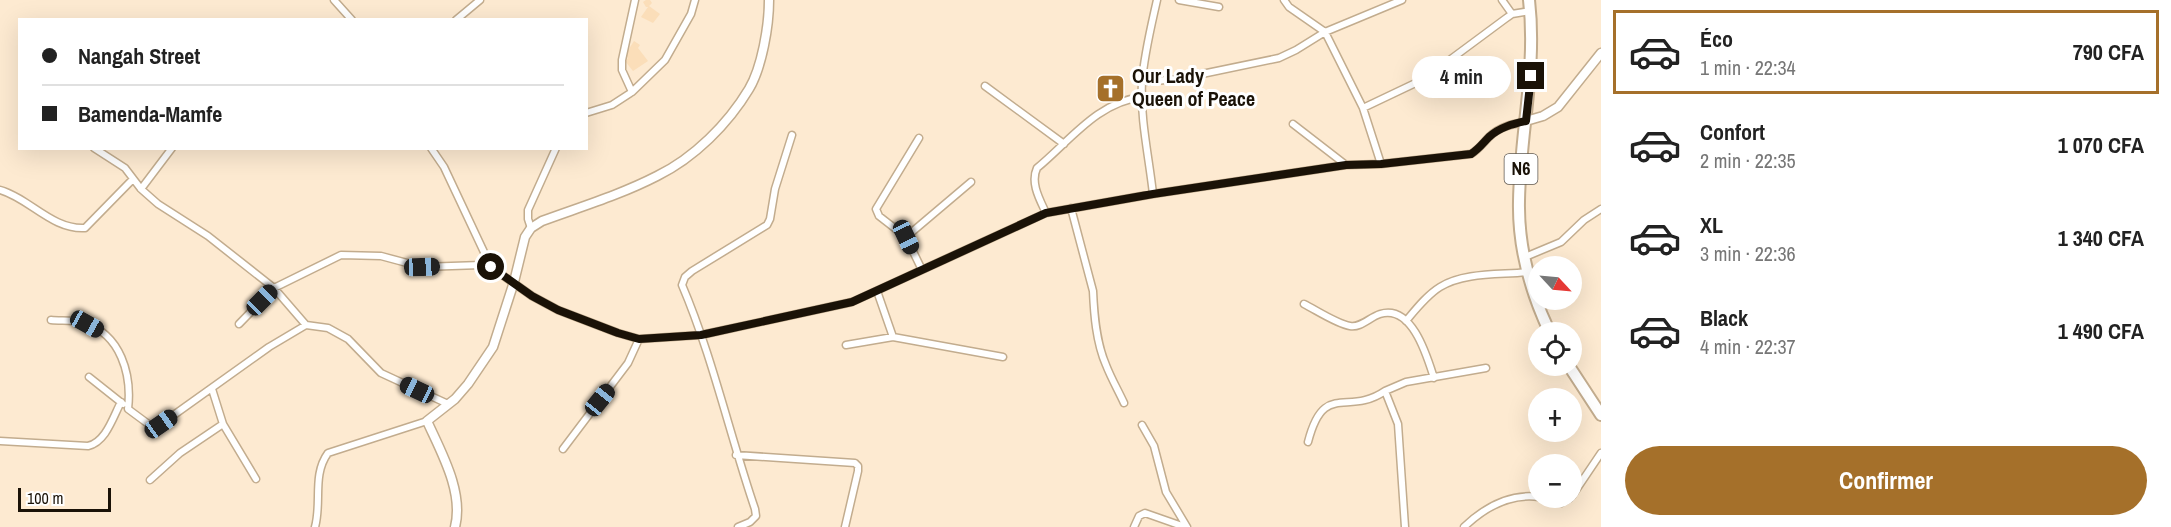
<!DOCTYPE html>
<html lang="fr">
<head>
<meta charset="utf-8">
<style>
  :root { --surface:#fff; --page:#f6f6f6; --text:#222; --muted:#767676; --line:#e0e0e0; --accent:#a5702a }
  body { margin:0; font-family:"Archivo Narrow",sans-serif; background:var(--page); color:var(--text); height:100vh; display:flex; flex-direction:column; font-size:22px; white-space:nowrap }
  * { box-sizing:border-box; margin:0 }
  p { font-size:20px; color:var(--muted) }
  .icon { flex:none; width:33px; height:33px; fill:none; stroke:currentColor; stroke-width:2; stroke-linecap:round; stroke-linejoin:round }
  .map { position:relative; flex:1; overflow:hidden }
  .side { display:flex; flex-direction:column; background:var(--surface); width:570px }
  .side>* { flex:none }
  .top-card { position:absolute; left:18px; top:18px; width:570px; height:132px; border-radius:0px; box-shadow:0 6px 24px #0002; display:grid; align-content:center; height:132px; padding:0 24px; background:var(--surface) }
  .needle { width:39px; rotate:116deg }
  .tools { position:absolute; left:1528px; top:256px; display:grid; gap:12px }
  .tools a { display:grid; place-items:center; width:54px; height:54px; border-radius:50%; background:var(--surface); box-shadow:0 6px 24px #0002; font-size:30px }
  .scale { position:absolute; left:18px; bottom:15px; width:93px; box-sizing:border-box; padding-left:6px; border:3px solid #1a1207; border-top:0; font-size:16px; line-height:21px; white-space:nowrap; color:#1a1207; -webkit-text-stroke:4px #fff; paint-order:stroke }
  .end { position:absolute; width:27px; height:27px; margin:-14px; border:8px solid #1a1207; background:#fff; box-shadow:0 0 0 3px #fff }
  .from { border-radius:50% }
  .bubble { position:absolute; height:42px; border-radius:21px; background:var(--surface); box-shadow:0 6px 24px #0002; font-size:20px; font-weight:700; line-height:42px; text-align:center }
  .car { position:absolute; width:18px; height:36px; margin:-18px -9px; border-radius:8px; box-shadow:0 0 4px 2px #0007; background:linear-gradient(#222 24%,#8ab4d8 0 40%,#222 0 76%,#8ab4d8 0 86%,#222 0) }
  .top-card b { display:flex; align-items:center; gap:21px; height:57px; font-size:22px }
  .top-card b+b { border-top:2px solid var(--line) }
  .top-card i { width:15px; height:15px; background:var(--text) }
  ul { padding:10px 0 0; list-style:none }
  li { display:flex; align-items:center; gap:18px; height:84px; margin:0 12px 9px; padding:0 12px; border:3px solid transparent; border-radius:0px }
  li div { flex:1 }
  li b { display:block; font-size:22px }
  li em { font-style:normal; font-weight:700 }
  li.on { border-color:var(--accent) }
  li>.icon { width:54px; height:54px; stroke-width:1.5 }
  .button { display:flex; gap:12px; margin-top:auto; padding:12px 24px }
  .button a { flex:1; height:69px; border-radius:36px; background:var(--accent); color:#fff; font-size:24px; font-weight:700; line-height:69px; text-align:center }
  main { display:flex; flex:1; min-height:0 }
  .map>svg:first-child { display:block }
</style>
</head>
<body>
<main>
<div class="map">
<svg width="1601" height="527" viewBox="0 0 1601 527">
  <rect width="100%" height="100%" fill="#fdead1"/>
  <!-- built -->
  <path fill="#fbdeb9" d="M646 0H650L652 3 649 6 660 14 653 23 641 17 648 7H646L643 2Z
    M634 41 640 45 638 48 648 61 633 71 625 61 628 58 625 55Z"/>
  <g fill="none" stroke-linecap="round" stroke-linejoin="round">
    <defs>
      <path id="street" d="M334 0 352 20
        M1179 0 1219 7
        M1284 0 1289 7 1325 32 1363 108 1381 164
        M1502 0 1512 14
        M456 20 480 0
        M1142 82 1178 79 1279 58 1296 50 1325 32 1402 0
        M985 86 1064 144
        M632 92 665 60 691 14 695 0
        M1363 108 1424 79 1505 19 1512 14 1530 11
        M586 113 612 105 632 92 622 70V60L635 0
        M1293 124 1346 165
        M919 138 876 209 879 216 906 237 922 270
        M94 148 125 168 141 189 158 204 208 236 274 288 306 325
        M431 148 444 167 491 267
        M141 189 172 148
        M0 190C29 198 52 230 85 228L133 179
        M1153 194C1149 157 1140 119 1142 82 1144 55 1151 27 1157 0
        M1071 208 1093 291C1094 314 1096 342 1106 365 1111 378 1118 390 1124 403
        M1046 213C1040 200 1030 183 1037 168 1069 142 1097 102 1142 97
        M531 228 528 219V210L556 148
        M906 237 971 182
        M1525 257 1561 242 1584 220 1601 209
        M877 291 893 337
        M1304 304C1316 310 1337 324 1350 326 1361 328 1370 317 1380 314 1412 304 1427 356 1434 378
        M51 320C62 321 74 320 84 323 121 334 132 375 128 409L151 426 157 427 269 347 306 325 328 328 348 339 381 373 448 404
        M1406 321C1416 309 1427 295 1440 287 1464 272 1500 275 1528 272
        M239 324 274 288 341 255 381 256 422 267 481 265 491 267 532 296 558 310 618 333 639 339 701 335 852 302 1046 213 1153 194 1346 165 1381 164 1471 154C1479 149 1483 143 1489 137 1499 127 1512 124 1525 122
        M846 345 893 337 1003 357
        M89 377 123 404
        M212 389 223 424 256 479
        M1385 391 1406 382 1486 368
        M1142 425 1154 446 1166 492 1187 527
        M0 441 88 446C106 442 113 417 121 402
        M1308 442C1324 380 1347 417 1385 391L1398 424 1405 527
        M563 449 628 363 639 339
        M736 455 855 463 858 466V471L845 527
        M150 480 180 453 223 424
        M1572 496 1601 453
        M1542 498 1561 503 1570 498
        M315 527C322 502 312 475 328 453L427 421
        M738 527 750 522 756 516 755 509C730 436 712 355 682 285L685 277 692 271 767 225 770 219 775 189 792 135
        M1134 527 1139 516 1145 513 1185 527
        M1464 527C1485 507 1510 493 1539 497"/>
      <path id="secondary" d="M1526 121 1543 116 1558 107 1601 53
        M455 527C464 492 441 452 427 421L455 399 468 384 493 347 514 282 525 237 531 228 542 221C580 207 620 195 657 176 694 158 728 124 749 89 762 67 769 26 769 0"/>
      <path id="highway" d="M1529 0C1537 68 1520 133 1519 201 1518 246 1531 293 1550 333
        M1569 366 1601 415"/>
    </defs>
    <!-- street casing -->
    <use href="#street" stroke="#c2ac8e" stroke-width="9"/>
    <!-- secondary casing -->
    <use href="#secondary" stroke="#c2ac8e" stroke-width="11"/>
    <!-- highway casing -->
    <use href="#highway" stroke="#c2ac8e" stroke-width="14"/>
    <!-- street -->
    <use href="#street" stroke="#fff" stroke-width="6"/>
    <!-- secondary -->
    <use href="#secondary" stroke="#fff" stroke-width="8"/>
    <!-- highway -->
    <use href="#highway" stroke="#fff" stroke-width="10"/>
  </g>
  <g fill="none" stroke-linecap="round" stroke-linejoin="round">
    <!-- route -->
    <path stroke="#1a1207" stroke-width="8" d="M491 267 532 296 558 310 618 333 639 339 701 335 852 302 1046 213 1153 194 1346 165 1381 164 1471 154C1479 149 1483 143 1489 137 1500 127 1513 124 1526 121L1531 76"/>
  </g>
  <!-- icons -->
  <defs>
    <symbol id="church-square" viewBox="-11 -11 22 22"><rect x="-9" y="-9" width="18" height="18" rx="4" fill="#a5702a" stroke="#fff"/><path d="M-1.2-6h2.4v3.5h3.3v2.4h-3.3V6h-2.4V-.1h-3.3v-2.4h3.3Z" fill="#fff"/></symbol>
  </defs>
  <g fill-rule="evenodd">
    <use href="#church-square" x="1094" y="72" width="33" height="33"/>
  </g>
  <g text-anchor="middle" stroke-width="6" stroke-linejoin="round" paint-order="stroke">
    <!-- shield labels -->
    <rect fill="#fff" stroke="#5f5951" stroke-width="1.5" x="1504.5" y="154" width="33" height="30" rx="4.5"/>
    <g font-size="18" font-weight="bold" fill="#1a1207">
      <text x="1521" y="175">N6</text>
    </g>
    <!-- poi labels -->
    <g font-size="20" font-weight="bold" fill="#1a1207" stroke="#fff" text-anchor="start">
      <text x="1132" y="83">Our Lady<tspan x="1132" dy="23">Queen of Peace</tspan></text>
    </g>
  </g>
</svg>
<div class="tools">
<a><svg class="needle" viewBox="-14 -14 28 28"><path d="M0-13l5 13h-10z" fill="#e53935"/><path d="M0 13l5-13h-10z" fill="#767676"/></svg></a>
<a><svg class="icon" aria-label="locate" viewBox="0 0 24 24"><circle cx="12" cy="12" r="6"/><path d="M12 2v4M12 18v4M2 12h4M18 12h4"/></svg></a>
<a>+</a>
<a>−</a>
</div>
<div class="scale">100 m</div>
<i class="end from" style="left:491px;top:267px"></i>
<i class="end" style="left:1531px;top:76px"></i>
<div class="bubble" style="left:1412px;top:56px;width:99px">4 min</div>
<i class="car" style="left:906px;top:237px;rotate:155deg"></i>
<i class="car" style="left:422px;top:267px;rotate:88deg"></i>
<i class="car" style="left:262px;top:300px;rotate:45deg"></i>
<i class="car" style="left:87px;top:324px;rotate:119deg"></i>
<i class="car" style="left:417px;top:390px;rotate:295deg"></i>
<i class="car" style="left:600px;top:400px;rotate:39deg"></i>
<i class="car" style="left:161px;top:424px;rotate:55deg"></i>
<div class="top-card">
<b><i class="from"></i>Nangah Street</b>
<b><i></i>Bamenda-Mamfe</b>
</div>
</div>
<section class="side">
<ul>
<li class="on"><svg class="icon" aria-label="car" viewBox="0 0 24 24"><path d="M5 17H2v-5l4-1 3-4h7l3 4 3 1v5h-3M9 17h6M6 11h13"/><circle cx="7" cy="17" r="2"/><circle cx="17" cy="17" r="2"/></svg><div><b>Éco</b><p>1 min · 22:34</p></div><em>790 CFA</em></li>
<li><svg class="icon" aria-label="car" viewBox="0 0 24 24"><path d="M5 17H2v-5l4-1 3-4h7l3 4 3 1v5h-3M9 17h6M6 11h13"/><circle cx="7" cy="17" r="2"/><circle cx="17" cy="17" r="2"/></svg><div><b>Confort</b><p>2 min · 22:35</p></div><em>1 070 CFA</em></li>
<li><svg class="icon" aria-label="car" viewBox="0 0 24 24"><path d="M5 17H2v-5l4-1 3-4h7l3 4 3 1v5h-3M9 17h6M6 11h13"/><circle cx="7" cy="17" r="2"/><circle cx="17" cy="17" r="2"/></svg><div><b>XL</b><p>3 min · 22:36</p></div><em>1 340 CFA</em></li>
<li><svg class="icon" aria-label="car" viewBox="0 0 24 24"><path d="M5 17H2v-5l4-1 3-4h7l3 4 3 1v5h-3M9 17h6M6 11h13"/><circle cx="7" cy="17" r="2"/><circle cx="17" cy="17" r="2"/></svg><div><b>Black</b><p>4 min · 22:37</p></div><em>1 490 CFA</em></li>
</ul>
<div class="button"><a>Confirmer</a></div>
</section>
</main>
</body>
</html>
